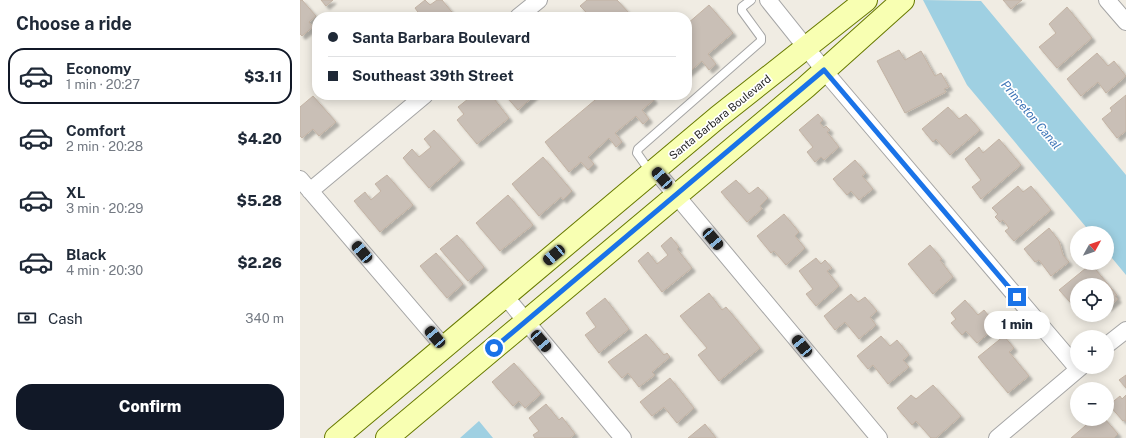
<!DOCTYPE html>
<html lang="en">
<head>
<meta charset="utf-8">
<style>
  :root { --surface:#fff; --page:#f6f6f7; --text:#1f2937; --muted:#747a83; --line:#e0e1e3; --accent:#111827 }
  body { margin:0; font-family:"Public Sans",sans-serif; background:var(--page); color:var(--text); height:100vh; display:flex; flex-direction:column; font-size:15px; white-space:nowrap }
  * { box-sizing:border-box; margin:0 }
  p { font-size:13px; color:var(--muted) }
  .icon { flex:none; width:22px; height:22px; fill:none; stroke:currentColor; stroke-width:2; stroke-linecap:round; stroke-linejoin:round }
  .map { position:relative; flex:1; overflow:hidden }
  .side { display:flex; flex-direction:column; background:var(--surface); width:300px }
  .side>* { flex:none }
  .hud { position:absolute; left:12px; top:12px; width:380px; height:88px; border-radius:16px; box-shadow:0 2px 10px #0003; display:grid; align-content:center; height:88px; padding:0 16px; background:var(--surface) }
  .needle { width:26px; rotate:50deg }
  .fabs { position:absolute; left:770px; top:226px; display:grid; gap:8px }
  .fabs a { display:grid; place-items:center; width:44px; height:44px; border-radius:50%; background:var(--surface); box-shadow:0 2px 10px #0003; font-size:20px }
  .end { position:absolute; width:18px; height:18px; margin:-9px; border:5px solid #1a73e8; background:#fff; box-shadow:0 0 0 2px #fff }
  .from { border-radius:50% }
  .bubble { position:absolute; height:28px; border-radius:14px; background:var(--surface); box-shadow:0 2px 10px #0003; font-size:13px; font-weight:800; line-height:28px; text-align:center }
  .car { position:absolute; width:12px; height:24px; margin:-12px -6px; border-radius:5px; box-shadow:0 0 3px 1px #0007; background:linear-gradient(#222 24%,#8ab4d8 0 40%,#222 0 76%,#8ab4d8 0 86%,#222 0) }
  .hud b { display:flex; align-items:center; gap:14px; height:38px; font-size:15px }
  .hud b+b { border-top:1px solid var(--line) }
  .hud i { width:10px; height:10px; background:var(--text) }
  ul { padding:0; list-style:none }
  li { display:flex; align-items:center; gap:12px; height:56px; margin:0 8px 6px; padding:0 8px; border:2px solid transparent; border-radius:16px }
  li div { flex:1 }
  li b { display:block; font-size:15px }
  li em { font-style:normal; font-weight:800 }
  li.current { border-color:var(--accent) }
  li>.icon { width:36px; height:36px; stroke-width:1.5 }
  h2 { padding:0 16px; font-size:18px; line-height:48px }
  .pay { display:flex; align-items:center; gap:10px; height:44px; padding:0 16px; font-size:15px }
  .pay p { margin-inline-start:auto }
  .action { display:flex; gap:8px; margin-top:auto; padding:8px 16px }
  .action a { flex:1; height:46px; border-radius:16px; background:var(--accent); color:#fff; font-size:16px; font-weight:800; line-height:46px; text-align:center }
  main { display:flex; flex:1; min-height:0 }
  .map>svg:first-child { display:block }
</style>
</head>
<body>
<main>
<section class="side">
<h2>Choose a ride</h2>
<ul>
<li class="current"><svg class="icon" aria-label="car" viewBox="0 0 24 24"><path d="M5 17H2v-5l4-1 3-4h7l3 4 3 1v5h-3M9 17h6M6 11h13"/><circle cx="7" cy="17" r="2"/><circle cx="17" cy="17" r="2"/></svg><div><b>Economy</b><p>1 min · 20:27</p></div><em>$3.11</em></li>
<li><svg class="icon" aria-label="car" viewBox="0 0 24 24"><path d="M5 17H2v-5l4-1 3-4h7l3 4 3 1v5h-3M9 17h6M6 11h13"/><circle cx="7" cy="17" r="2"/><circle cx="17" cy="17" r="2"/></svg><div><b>Comfort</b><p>2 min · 20:28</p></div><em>$4.20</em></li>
<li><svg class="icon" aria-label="car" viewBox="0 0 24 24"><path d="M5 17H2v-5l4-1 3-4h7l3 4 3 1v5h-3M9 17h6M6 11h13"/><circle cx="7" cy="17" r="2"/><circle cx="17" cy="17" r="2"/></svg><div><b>XL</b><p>3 min · 20:29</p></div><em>$5.28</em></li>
<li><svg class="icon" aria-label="car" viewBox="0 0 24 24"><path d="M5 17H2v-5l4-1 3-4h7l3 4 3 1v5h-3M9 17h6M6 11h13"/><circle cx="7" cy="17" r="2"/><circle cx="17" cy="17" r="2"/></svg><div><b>Black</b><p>4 min · 20:30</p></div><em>$2.26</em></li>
</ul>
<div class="pay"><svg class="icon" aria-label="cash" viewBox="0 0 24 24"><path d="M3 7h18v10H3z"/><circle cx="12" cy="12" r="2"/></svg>Cash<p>340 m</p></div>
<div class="action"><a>Confirm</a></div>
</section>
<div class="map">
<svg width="826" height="438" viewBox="0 0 826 438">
  <defs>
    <filter id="shadow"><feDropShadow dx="3.5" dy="3.5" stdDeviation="1" flood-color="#0004"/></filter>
  </defs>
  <rect width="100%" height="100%" fill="#f0ece3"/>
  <!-- water -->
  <path fill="#9fd0e2" d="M623 0 681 1 826 175V275L807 252V233H791L667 85Z
    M179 421 193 438H160Z"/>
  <!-- building -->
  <path fill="#c9bfb6" stroke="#c3b3a4" filter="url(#shadow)" d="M0 0H2L16 16 9 22 13 27 2 36 0 34Z
    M21 0H33L26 6Z
    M125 0 130 5 137 0H142L156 17H117L120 15 115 8Z
    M287 0H317L331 15 329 17H282L287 13 280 6Z
    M703 0H722L711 9Z
    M409 5 433 33 408 54 416 64 409 70 402 61 387 74V24Z
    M767 7 792 38 757 68 739 47 756 33 749 24Z
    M599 50 605 60 621 51 635 76 641 73 649 87 644 89 646 92 605 113 577 61Z
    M797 53 808 66 814 61 826 76 806 93 798 82 781 96 767 79Z
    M173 95H177L180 99 186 95H191L209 118 177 144 157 120 164 114 158 107Z
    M205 95H235L218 110Z
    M301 95H350L354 100 342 110 349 119 343 124 336 116 315 133 322 142 316 147 309 138 288 157 294 164 288 170 281 162 269 172 245 142Z
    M826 95V131L817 138 802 119 812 111 810 108Z
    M13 96 36 122 19 136 13 129 2 138 0 136V107Z
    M648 107 659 119 666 114 680 130 650 155 636 139 633 142 622 129Z
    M518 114 523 120 520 123 524 128 526 126 530 130 527 132 539 147 524 160 521 157 515 162 507 152 513 147 499 130Z
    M134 130 161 160 129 188 103 158 112 149 119 157 131 147 124 139Z
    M699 139 721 165 681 199 672 187 681 180 665 159 679 147 683 153Z
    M243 157 272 191 263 200 261 197 239 216 212 184Z
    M555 160 566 173 562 176 573 189 559 200 551 191 547 195 533 179Z
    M87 175 113 205 80 232 54 201 65 192 71 200 81 191 75 184Z
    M436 180 449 194 458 187 468 198 460 206 462 209 447 222 421 192Z
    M718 186 723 192 731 186 751 210 714 241 705 231 709 228 703 220 700 222 695 217 698 214 692 208Z
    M208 195 233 225 200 251 176 223Z
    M484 214 499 232 495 236 505 248 486 265 474 251 471 253 457 236Z
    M749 228 759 241 763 255 769 262 751 276 739 260 735 262 724 249Z
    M157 235 184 267 168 281 140 249Z
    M371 237 379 247 377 249 392 268 362 292 338 261 348 252 357 264 368 255 361 246Z
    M630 245 642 259 640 260 653 277 633 294 608 264Z
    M136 253 163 284 147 298 120 266Z
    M516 258 521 264 525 260 532 268 527 271 539 286 516 306 506 294 513 289 499 271Z
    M791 264 817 295 815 296 818 299 807 308V285H777V298L771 303 759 290Z
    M409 293 422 310 426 307 460 348 419 381 398 355 407 348 380 316Z
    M551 294 558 302 565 297 577 311 570 317 576 325 559 339 545 322 535 330 524 316Z
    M305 298 329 329 299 353 285 335 296 327 286 313Z
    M665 300 678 315 684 310 697 326 677 343 666 331 662 335 651 323 656 319 651 313Z
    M346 334 364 355 367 353 370 357 352 372 355 375 339 387 328 373 322 378 308 362Z
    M581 336 590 346 597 340 609 355 603 360 609 367 588 384 573 365 568 369 557 356Z
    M704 336 714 348 709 352 729 376 708 393 678 357Z
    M214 363 241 394 225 408 219 401 213 406 192 382Z
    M826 375V388L819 380Z
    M370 378 394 408 377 423 364 407 352 416 340 402Z
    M633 385 661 416 636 438H631L616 421 612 425 597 408 611 395 616 399Z
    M826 395V422L825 420 823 421 809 405 820 396 822 399Z
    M246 404 259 420 262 417 275 434 270 438H235L233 435 239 431 229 418Z
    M786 419H805L818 434 814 438H771L785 426 788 422Z
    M405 424 416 438H388Z"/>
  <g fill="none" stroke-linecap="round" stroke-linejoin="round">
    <defs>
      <path id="service" d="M351 173 337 153 338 149 461 41V37L442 11V7L451 0"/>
      <path id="minor" d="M468 0 532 80 778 369
        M807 0 826 22
        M218 17 239 0
        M355 170 579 438
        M0 179 144 347
        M10 191 125 95
        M205 296 323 438
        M807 345 826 330
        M697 438 781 367"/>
      <path id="secondary" d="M36 438 418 117 566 0
        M87 438 506 87 603 0"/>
    </defs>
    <!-- service casing -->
    <use href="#service" stroke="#a5a5a5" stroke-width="10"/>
    <!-- minor casing -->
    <use href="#minor" stroke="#a5a5a5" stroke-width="18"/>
    <!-- secondary casing -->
    <use href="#secondary" stroke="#687a00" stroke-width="24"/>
    <!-- service -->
    <use href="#service" stroke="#fff" stroke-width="8"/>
    <!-- minor -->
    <use href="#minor" stroke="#fff" stroke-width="16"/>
    <!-- secondary -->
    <use href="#secondary" stroke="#f8ffb2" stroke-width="22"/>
  </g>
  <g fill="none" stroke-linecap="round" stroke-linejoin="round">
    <!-- route -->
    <path stroke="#1a73e8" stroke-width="5" d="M194 348 524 70 717 297"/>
  </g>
  <g text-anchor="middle" stroke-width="3.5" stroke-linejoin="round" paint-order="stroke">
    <!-- street labels -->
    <g font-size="11" fill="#1e1e1e" stroke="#fff">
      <text transform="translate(420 117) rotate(-39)" y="4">Santa Barbara Boulevard</text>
    </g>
    <!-- water labels -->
    <g font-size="12" font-style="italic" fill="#4077b8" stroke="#fff">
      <text transform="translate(731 115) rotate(50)" y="4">Princeton Canal</text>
    </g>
  </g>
</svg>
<div class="fabs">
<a><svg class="needle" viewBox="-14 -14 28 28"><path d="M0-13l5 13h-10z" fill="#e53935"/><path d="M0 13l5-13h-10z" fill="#747a83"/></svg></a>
<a><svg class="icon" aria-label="locate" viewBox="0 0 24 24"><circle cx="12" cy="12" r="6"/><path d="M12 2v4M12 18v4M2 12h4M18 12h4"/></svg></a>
<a>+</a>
<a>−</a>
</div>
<i class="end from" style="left:194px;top:348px"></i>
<i class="end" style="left:717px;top:297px"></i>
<div class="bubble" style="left:684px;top:311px;width:66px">1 min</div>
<i class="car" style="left:362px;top:178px;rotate:319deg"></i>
<i class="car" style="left:413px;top:239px;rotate:140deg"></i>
<i class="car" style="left:62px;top:252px;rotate:320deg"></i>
<i class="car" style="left:254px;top:255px;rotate:230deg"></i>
<i class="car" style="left:135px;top:337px;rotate:320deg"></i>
<i class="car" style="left:241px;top:341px;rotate:140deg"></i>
<i class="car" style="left:502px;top:346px;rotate:321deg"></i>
<div class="hud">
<b><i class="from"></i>Santa Barbara Boulevard</b>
<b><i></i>Southeast 39th Street</b>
</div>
</div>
</main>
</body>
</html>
